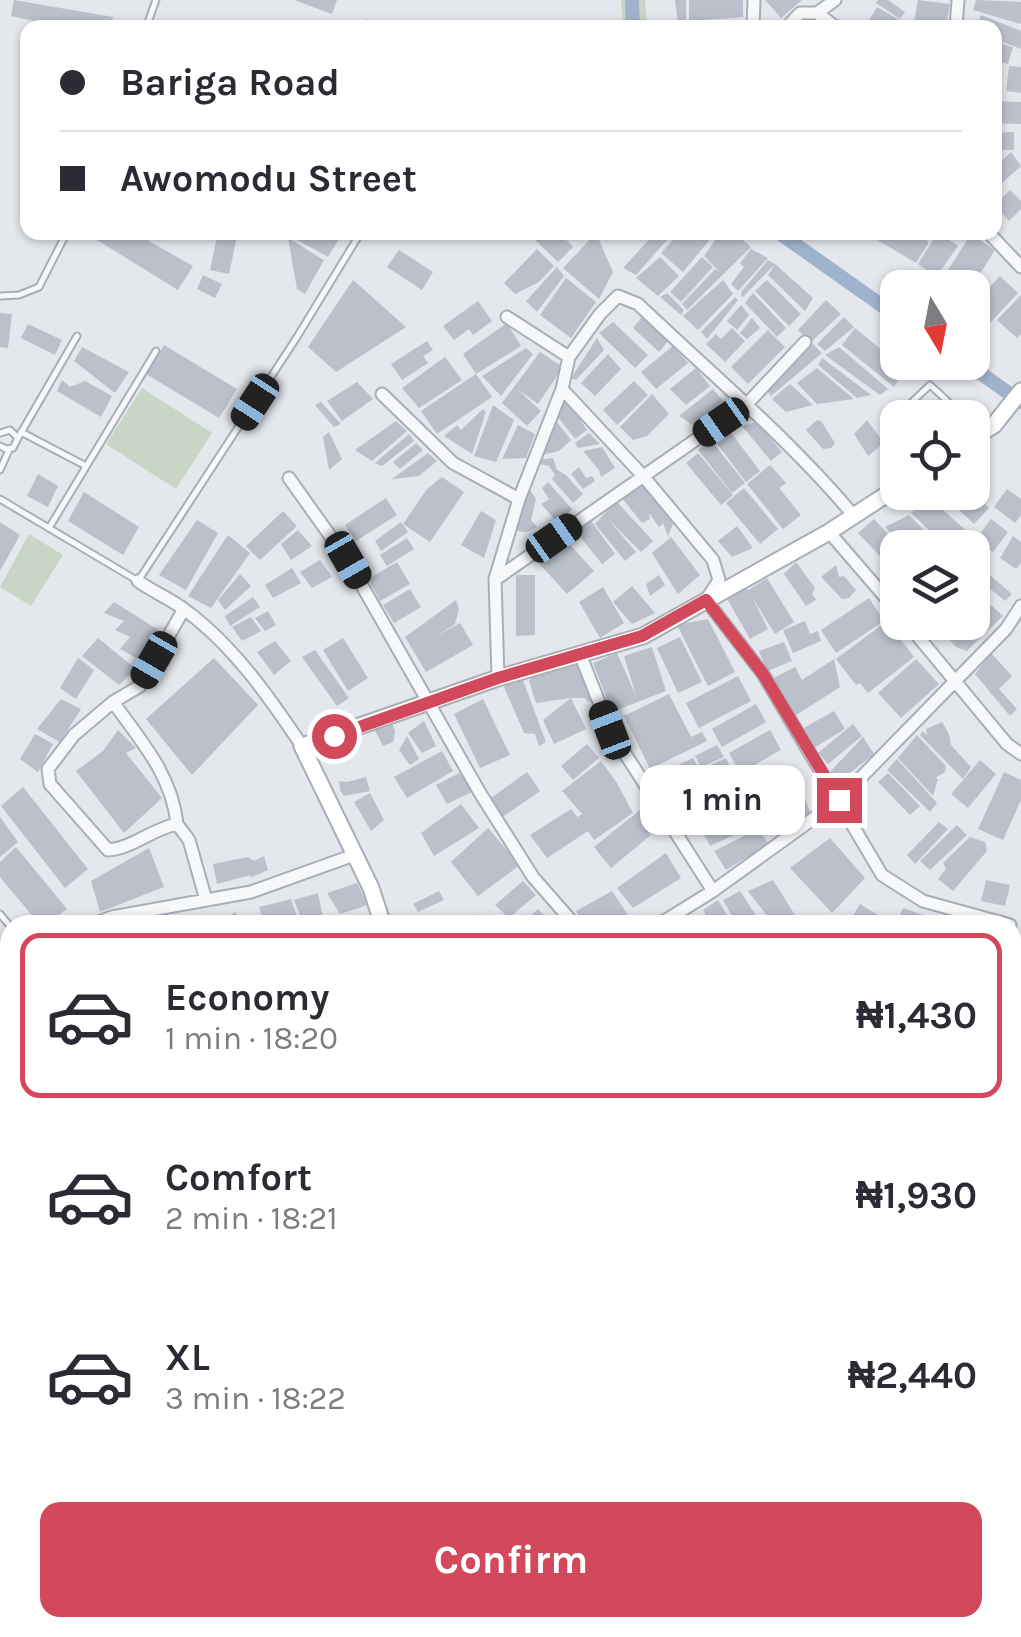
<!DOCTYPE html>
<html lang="en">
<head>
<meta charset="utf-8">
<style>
  :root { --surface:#fff; --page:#f2f2f3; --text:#2b2b33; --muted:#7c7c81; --line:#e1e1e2; --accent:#d1495b }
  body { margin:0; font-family:Karla,sans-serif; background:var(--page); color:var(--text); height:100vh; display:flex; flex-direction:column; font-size:38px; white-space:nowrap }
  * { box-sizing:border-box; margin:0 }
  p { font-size:32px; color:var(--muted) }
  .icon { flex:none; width:55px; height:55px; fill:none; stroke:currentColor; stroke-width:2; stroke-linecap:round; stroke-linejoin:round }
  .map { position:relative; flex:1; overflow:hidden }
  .panel { position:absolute; left:0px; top:915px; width:1022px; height:722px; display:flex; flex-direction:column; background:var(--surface); border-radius:30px 30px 0 0; box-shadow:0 2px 8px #0004 }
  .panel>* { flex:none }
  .hud { position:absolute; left:20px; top:20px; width:982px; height:220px; border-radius:20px; box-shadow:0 2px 8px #0004; display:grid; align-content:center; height:220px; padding:0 40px; background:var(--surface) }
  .needle { width:65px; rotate:170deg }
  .buttons { position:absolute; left:880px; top:270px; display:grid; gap:20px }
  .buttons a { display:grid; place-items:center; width:110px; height:110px; border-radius:20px; background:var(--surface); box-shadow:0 2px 8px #0004; font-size:50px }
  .end { position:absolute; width:45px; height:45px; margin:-22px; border:12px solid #d1495b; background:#fff; box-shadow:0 0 0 5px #fff }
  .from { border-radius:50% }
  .bubble { position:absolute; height:70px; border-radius:20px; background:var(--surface); box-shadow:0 2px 8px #0004; font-size:32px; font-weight:700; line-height:70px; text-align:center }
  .car { position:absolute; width:30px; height:60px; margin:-30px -15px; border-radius:12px; box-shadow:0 0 8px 2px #0007; background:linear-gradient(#222 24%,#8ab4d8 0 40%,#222 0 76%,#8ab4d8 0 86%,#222 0) }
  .hud b { display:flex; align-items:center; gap:35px; height:95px; font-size:38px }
  .hud b+b { border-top:2px solid var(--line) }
  .hud i { width:25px; height:25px; background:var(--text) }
  ul { padding:18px 0 0; list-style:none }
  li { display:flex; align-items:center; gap:30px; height:165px; margin:0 20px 15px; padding:0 20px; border:5px solid transparent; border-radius:20px }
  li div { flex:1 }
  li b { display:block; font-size:38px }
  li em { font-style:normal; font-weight:700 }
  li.selected { border-color:var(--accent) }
  li>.icon { width:90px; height:90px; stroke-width:1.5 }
  .primary-button { display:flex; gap:20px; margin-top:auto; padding:20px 40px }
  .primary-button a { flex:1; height:115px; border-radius:20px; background:var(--accent); color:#fff; font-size:40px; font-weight:700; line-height:115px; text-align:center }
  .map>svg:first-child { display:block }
</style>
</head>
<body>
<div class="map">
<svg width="1021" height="1637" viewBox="0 0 1021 1637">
  <rect width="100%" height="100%" fill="#e4e7ec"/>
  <!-- green -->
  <path fill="#c9d6c5" d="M621 0H645L647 27H623Z
    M142 388 212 433 176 489 106 444Z
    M29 534 63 555 31 606 0 587Z"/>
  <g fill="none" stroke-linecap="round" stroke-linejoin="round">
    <!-- canal -->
    <path stroke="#9fb4cc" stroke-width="14" d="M632 0 633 28
      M778 232 898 317
      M965 362 1021 402"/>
  </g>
  <!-- building -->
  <path fill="#bbc0ca" d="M14 0 113 17 111 28H67L11 16Z
    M294 0H337L332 14Z
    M675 0H686V20L678 23Z
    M689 0H743V17L689 21Z
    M765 0H802L781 18Z
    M878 0H888L905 12 900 19 876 3Z
    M918 0 950 4 946 27 914 22Z
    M976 0 1021 2V24L973 10Z
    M877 7 901 21 897 28H878L868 22Z
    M981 15 1021 31V49L995 39V28H976Z
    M995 42 1013 47 1008 64 995 60Z
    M1009 66 1021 67V93L1006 91Z
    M995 101 1021 102V124L995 123Z
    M1014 132V150H995V133Z
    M1011 152 1021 166 995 189V167Z
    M1010 190 1021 201V209L1009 221 995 205Z
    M84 232H133L193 266 178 290Z
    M218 232H238L229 274 210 270Z
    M283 232H343L328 257Z
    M545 232H559L573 247 558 262 536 241Z
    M656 232H674L636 275 623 268Z
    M680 232H716L683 272 661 253Z
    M721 232H733L751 247 687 310 682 304 715 269 720 272 704 256Z
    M864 232H913L929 242 916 263Z
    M938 232 958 246 936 277 918 264Z
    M596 233 613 272 599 299 563 268Z
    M971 234 995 250 971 288H944L939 284Z
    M288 238 324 260 305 294 297 289Z
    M537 249 554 266 539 282 515 294 504 283Z
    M751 249 768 258 738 291 731 284 744 267 740 263Z
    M399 250 433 272 422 290 387 267Z
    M660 257 679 276 658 296 636 278Z
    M702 257 713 267 681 302 670 292Z
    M768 260 775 264 813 298 805 311 768 275 775 264 742 298 741 292Z
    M557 267 564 276 537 312 526 301Z
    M203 275 222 284 215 298 197 289Z
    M1000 276 1018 293 990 323 972 306Z
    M566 278 596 302 571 338 540 315Z
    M353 280 406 327 336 372 308 347Z
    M723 280 733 294 698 330 683 316Z
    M767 280 801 314 789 326 755 291Z
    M667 293 684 310 681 315 660 297Z
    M753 293 786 328 777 337 745 303Z
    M1021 295V334L1017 338 997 320Z
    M735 297 738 300 707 339 701 332Z
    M826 300 841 314 811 342 798 330Z
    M478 301 492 321 473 335 469 329 454 340 443 326Z
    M741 305 749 315 737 330 727 321Z
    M0 313 12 314 8 348 0 347Z
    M642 317 669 340 659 352 633 328Z
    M844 317 854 327 825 351 817 344Z
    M752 318 760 328 747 339 740 333Z
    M613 322 648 355 635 368 599 333Z
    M507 323 521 346 476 374 463 354Z
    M28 324 62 340 55 355 21 338Z
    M732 328 745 341 725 362 706 344 716 334 721 339Z
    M855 328 905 369 894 387 842 345Z
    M768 330 785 347 748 384 731 367Z
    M597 338 604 350 576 380 571 378Z
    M427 341 433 350 423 356 428 363 402 380 391 364Z
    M813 344 822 353 771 396 767 391Z
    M164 345 237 389 219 418 146 374Z
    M673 346 688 363 656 389 641 372Z
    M82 347 129 372 115 393 74 361Z
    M839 347 888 389 880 395 825 355Z
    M526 348 533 354 501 396 482 376Z
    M540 352 563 367 538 404 516 388 541 411 527 426 502 403Z
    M608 354 621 369 595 396 581 383Z
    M445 357 462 380 419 408 402 388Z
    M822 358 871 395 857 398 818 365Z
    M696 368 710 386 686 405 670 389Z
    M817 368 854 399 817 404 797 383Z
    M476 374 492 397 437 434 421 411Z
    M62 380 70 387 85 381 112 396 101 417 57 391Z
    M634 381 648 395 617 425 603 410Z
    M357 382 373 399 342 421 327 401Z
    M790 384 813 405 786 412 772 399Z
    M713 389 723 401 694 426 679 416Z
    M652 394 669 414 647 436 633 440 620 427Z
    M566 398 587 430 575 439 558 417Z
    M321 402 341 424 334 427 315 405Z
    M493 405 514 420 496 462 474 456Z
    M483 409 486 412 472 454 444 436 457 425 461 430Z
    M817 420 821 421 835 443 831 448 823 449 806 430Z
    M867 420 884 443 868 456 854 434Z
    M396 421 407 431 372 461 355 450Z
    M556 421 571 440 559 451 542 455Z
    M757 422 782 452 771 461 742 426Z
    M518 425 535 434 526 458 502 459Z
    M726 426 760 471 746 482 712 437Z
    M329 432 342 459 329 470 323 437Z
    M589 433 600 444 578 448 575 443Z
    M409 434 414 441 382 466 375 463Z
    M711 440 745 483 732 493 698 450Z
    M416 443 423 450 400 469 393 462Z
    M602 447 615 468 601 477 599 470 583 451Z
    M428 453 437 461 419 476 392 479Z
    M698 453 733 495 721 505 686 463Z
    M553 458 557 470 566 475 583 494 573 503 552 479 555 475 549 466 535 463 536 460Z
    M770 465 786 483 779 488 801 515 783 529 747 484Z
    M579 467 586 478 592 476 595 481 583 489 571 474Z
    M38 474 58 486 48 507 27 496Z
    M442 477 464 492 430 542 403 524 427 489Z
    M643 480 675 519 668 536 663 523 659 527 649 513 650 519 642 523 622 498Z
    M548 482 572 509 558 523 541 504 552 498 549 499 542 488Z
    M526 484 536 499 531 520 537 527 527 532 517 531 512 527Z
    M744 488 778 529 760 544 726 503Z
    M1007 489 1021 499V515L1015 523 994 507Z
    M84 492 139 527 123 555 68 521Z
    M940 492H972L989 508 974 524Z
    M928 496 973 537 963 548H948L911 513Z
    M386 498 397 515 356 541 345 525Z
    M616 501 653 541 641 552 608 519 636 552 625 561 595 524Z
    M283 511 297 526 260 560 246 546Z
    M481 511 496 520 484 558 461 545Z
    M909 515 939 545 936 548H906L885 527Z
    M589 518 615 554 602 564 573 528Z
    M874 519 901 548H898V575L858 533Z
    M991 519 1008 532 993 552 976 539Z
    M197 520 218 533 186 590 159 575Z
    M0 522 20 535 0 571Z
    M401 522 408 532 381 551 375 541Z
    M737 526 753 548 732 557 718 541Z
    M298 530 312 546 291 560 281 544Z
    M228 535 250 553 211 608 188 596Z
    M1013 536 1021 542V563L1016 569 1000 558Z
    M563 537 594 571 567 594 536 560Z
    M671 537 700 575 678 594 652 553Z
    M407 538 414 549 387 566 380 555Z
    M320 560 332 577 312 588 300 572Z
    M972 560 1012 594 1005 601 972 574Z
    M397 562 410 584 380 601 368 579Z
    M796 562 815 588 812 594 816 600 806 606 784 574Z
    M836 565 839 577 844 576 856 590 849 598 842 599 821 577Z
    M292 568 301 583 273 598 265 585Z
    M240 574 251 586 225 610 218 600Z
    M516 575H535V635L516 636Z
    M659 575 665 585 650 596 646 584Z
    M767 578 794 622 775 634 752 597 768 629 750 639 725 595 743 585 748 590Z
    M632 586 655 613 632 624 613 602Z
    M603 587 624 623 600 638 579 602Z
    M972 588 1003 616 967 651 956 647 935 622H972Z
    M410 589 421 607 394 623 383 605Z
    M253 597 260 607 230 626 225 616Z
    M869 598 884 621 836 653 821 630Z
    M456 600 459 609 455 624 437 636 460 623 473 645 426 672 405 637Z
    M114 602 163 633 142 661 120 649 130 637 115 630 124 621 104 613Z
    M268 611 276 625 265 631 255 618Z
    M251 617 261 631 242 641 232 627Z
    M708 619 735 672 708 686 677 625Z
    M805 621 810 634 818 631 821 641 793 653 783 630Z
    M887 621 914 657 868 693 860 683 856 685 836 659Z
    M680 637 702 682 678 693 657 648Z
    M98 638 136 669 119 685 82 656Z
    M343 638 368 678 348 691 323 650Z
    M275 641 291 661 274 675 257 652Z
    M784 642 792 661 767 671 759 651Z
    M652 647 666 691 612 712 593 663 617 653 636 696 624 656Z
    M315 650 349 698 337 706 302 657Z
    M991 653 1012 676 999 689 1017 709 1010 716 975 674Z
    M78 658 94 670 76 699 60 688Z
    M214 658 258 705 192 775 146 719Z
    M834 659 840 687 790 719 776 696 781 693 774 678 795 667 802 680Z
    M916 659 939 684 901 718 878 693Z
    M575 660 579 671 583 670 594 699 588 702 585 698H571L586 729 554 744 543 720 571 698 536 703 529 681 533 676Z
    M521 675 546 742 539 746 535 734 524 733 504 687Z
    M738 676 751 701 699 728 686 703Z
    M669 694 691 737 702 732 707 741 650 769 624 716Z
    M61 699 81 709 60 742 37 729Z
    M483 699 510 755 480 768 454 714Z
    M756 704 766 722 722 747 712 729Z
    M834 711 845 729 814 748 802 729Z
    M391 719 395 732 393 742 383 746 372 725Z
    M424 721 436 746 422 753 408 733Z
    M942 722 949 734 951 745 971 767 963 779 920 735 923 731 927 735 926 729Z
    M853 724 862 736 828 764 818 753Z
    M118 730 136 748 126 753 162 798 124 833 76 771 103 751Z
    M770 730 781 750 740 773 729 753Z
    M35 734 53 744 38 772 20 759Z
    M917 735 946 766 945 772 935 778 938 779 933 796 898 758Z
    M407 736 419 759 410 765 399 750Z
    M863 737 874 754 836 784 828 774Z
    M587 744 599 758 573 780 561 766Z
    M717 745 724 757 701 767 695 756Z
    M442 751 453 771 407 798 394 777Z
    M693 758 698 767 674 778 668 770Z
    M726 758 732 771 709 783 736 771 761 823 710 846 699 824 736 802 690 825 681 796 692 791 686 776Z
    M897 759 937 803 930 812 887 770Z
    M980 760 996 774 968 808 951 794Z
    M601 761 617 783 633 813 594 840 588 831 547 858 530 835 571 809 584 825 578 817 582 814 562 791Z
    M463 771 474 791 447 804 436 785Z
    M527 772 540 791 501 818 488 800Z
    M1004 772 1021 780V800L1003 840 978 829Z
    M888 773 920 806 910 815 878 782Z
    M366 777 370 791 344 796 340 790 339 781 347 782Z
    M796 778 811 814 778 835 755 797Z
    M23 787 88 869 65 888 1 806Z
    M370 793 384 820 371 831 354 802Z
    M461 804 479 828 434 856 421 833Z
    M646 805 652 813 641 823 651 835 611 868 594 847Z
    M0 817 18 842 0 857Z
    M939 822 948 829 915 864 907 855Z
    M957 825 967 835 930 870 920 861Z
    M488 828 520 865 478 896 451 862Z
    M758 829 769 844 726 870 714 851Z
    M970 837 985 842 987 851 953 891 938 879 946 869 943 863Z
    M830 838 865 878 832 913 790 868Z
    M16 847 67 909 45 925H40L0 877V862Z
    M149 848 164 887 100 912 91 881Z
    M666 853 681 878 633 908 617 888Z
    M264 856 268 870 250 878 251 875 217 884 213 864 248 857 254 861Z
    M773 880 795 915 774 925 748 891Z
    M986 880 1010 885 1005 906 981 901Z
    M523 881 536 895 509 918 495 905Z
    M357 883 368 905 340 914 327 893Z
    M439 891 444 900 418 912 413 904Z
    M612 891 632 921 625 925H586L576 911Z
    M740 891 762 925H737L723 900Z
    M318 893 324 923 304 925 294 900Z
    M291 899 300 925H280L278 919 263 921 259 907Z
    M718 900 733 925H712L703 910Z
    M860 904 878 915 872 925H860L851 919Z
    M903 908 926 916 923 925H895Z
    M538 909 553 925H521Z
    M236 912 239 922 250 915 252 925H222L221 920Z
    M476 914 480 925H451L450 920Z
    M1012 994H1017V1027H1012Z
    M10 1002V1023L0 1030V1009Z
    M10 1030V1056L0 1063V1037Z
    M10 1067V1093L0 1079V1074Z
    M1012 1164H1021V1194L1012 1196Z
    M3 1191 10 1200V1224L7 1226 0 1217V1193Z
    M1012 1281H1016L1017 1326H1012Z
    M0 1329 10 1347V1389L0 1371Z
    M1012 1397H1021V1418L1012 1419Z
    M3 1399 10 1414V1446L5 1448 0 1440V1401Z
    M1018 1503 1020 1529 1012 1530V1504Z
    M1012 1558H1017L1021 1595 1012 1596Z
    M3 1590 10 1601V1628H27L12 1637H7L0 1626V1591Z
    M434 1628H480L485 1630 481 1637H443L432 1631Z
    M625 1628H661L658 1637Z
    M851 1628H873L872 1637H850Z"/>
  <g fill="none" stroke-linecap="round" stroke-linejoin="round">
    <defs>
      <path id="lane" d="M367 24 374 28
        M146 28 156 0
        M0 296 19 295 39 287 67 232
        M925 418 913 407 912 402 930 385 955 408 954 418
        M21 432 86 466
        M0 433 10 430 18 438 13 448 6 449 0 446
        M18 438 77 336
        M0 470 9 450
        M0 499 138 581 297 337 361 232
        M49 528 156 351
        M0 914 10 926"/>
      <path id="street" d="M817 13 837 28
        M753 28 754 0
        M786 28 800 13H817L835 0
        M956 28 958 0
        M988 232 1021 267
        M507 317 569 357
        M562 389 644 477 713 560 719 580 706 600 763 674 882 875 923 901 1010 925
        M382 394 453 463 519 499
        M289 478 348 561 480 793 533 877 575 925
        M829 532 898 612
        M496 579 747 404 805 342
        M138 581C153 592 171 599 185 610 233 645 270 698 302 746
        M184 609 140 686 113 702 74 735 48 769 50 784 108 850C133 848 152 829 177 824L189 840 206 900
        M906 622 1007 744 1021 754
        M580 654 610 730 713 891
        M498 678 495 579 519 499 562 389 569 357 600 314 618 296 638 304C711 374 789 438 854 516
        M113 702C141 741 172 775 177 824
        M90 925 112 917 251 892 354 855
        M658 925 713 891 839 800 1006 629 1021 606
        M0 986 10 979
        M1012 1069 1021 1071
        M0 1100 10 1104
        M0 1180 10 1174
        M1012 1216H1021
        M0 1304 10 1323
        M1012 1352 1021 1350
        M1012 1479H1021
        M0 1489 10 1482
        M0 1572 10 1587
        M1014 1614 1020 1637
        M232 1628 245 1637
        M32 1637 45 1628
        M407 1637 412 1628
        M558 1637 563 1628 592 1637
        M678 1637 683 1628
        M759 1637 766 1628
        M895 1637V1628"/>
      <path id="secondary" d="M972 439 994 425 1021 391
        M383 925 371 888 302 746 498 678 643 636 829 532 898 487
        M1012 1615 1021 1612"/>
    </defs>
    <!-- lane casing -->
    <use href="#lane" stroke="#a9aeb7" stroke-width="9"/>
    <!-- street casing -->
    <use href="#street" stroke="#a9aeb7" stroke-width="15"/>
    <!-- secondary casing -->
    <use href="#secondary" stroke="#a9aeb7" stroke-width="19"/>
    <!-- lane -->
    <use href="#lane" stroke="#f7f8fa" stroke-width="5"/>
    <!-- street -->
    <use href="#street" stroke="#f7f8fa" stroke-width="11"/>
    <!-- secondary -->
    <use href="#secondary" stroke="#fff" stroke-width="15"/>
  </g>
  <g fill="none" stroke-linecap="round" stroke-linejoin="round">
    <!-- route -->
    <path stroke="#d1495b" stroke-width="12" d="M334 736 498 678 642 636 706 600 763 674 839 800"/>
  </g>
</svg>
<div class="buttons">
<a><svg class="needle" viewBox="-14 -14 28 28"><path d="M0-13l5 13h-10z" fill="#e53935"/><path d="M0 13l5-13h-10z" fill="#7c7c81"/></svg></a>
<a><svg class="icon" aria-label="locate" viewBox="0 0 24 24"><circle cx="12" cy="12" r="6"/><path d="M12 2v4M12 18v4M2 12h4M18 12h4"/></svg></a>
<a><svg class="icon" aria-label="layers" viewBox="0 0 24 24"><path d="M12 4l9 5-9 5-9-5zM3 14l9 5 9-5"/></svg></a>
</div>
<i class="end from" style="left:334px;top:736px"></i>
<i class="end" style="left:839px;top:800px"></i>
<div class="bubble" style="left:640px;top:765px;width:165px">1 min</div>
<i class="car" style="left:255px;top:402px;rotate:213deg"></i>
<i class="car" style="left:721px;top:422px;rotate:235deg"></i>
<i class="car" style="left:554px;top:538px;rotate:55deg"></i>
<i class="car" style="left:348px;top:560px;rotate:150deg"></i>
<i class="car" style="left:154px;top:660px;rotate:210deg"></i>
<i class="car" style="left:610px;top:730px;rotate:339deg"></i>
<div class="hud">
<b><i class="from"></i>Bariga Road</b>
<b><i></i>Awomodu Street</b>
</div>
<section class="panel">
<ul>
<li class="selected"><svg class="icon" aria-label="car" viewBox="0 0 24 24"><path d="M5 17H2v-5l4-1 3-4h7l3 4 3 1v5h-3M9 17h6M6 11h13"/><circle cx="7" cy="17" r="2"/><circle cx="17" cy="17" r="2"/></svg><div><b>Economy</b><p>1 min · 18:20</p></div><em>₦1,430</em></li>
<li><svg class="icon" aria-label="car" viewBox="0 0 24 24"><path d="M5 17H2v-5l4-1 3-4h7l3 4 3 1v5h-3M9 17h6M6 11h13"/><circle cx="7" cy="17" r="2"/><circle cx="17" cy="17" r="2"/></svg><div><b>Comfort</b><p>2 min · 18:21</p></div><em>₦1,930</em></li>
<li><svg class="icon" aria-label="car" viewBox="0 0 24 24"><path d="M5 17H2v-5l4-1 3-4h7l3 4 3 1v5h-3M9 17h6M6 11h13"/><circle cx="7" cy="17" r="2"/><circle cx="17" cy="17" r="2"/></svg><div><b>XL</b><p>3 min · 18:22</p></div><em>₦2,440</em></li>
</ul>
<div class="primary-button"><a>Confirm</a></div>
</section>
</div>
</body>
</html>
